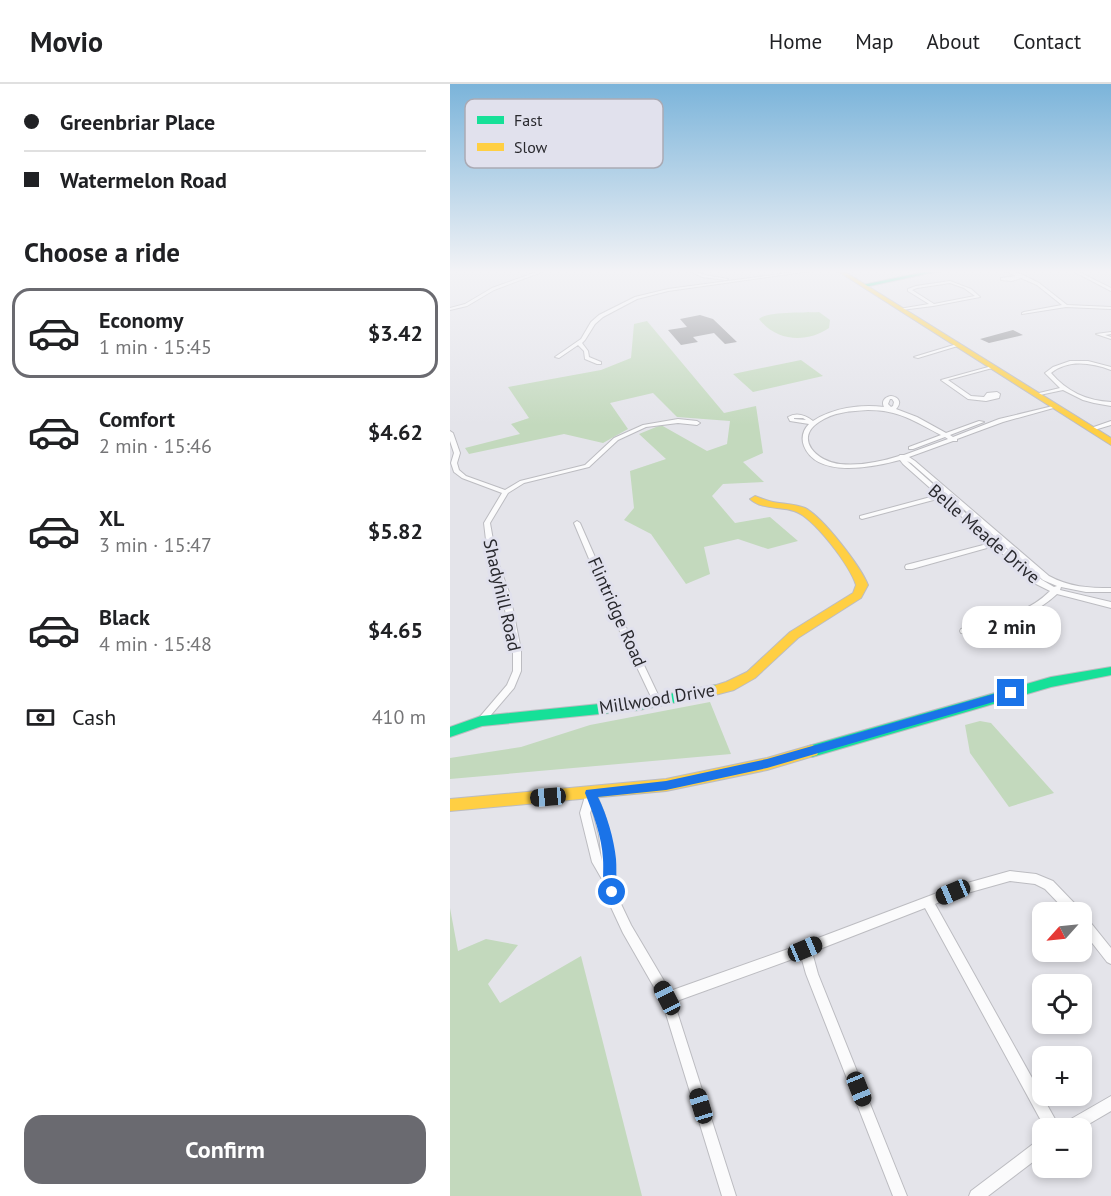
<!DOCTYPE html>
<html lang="en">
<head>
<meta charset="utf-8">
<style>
  :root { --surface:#fff; --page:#f2f2f2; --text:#202124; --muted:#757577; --line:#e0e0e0; --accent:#6a6a70 }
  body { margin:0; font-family:"PT Sans",sans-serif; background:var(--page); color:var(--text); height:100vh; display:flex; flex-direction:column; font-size:22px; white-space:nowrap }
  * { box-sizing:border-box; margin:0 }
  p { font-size:20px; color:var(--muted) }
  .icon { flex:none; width:33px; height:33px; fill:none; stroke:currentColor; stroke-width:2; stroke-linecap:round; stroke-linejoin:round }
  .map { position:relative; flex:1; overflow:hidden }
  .drawer { display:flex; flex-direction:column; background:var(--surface); width:450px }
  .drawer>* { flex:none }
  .banner { display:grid; align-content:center; height:132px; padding:0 24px; background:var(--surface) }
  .needle { width:39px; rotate:243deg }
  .fabs { position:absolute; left:582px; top:818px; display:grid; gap:12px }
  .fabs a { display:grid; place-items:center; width:60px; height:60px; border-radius:12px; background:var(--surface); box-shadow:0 3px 9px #0003; font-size:30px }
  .end { position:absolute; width:27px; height:27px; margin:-14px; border:8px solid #1a73e8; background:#fff; box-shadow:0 0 0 3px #fff }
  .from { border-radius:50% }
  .bubble { position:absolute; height:42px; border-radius:18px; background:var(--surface); box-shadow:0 3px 9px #0003; font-size:20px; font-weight:800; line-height:42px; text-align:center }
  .car { position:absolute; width:18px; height:36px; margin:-18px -9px; border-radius:8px; box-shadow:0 0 4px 2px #0007; background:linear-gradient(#222 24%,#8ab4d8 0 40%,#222 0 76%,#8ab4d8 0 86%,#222 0) }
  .banner b { display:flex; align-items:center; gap:21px; height:57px; font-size:22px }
  .banner b+b { border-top:2px solid var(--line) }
  .banner i { width:15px; height:15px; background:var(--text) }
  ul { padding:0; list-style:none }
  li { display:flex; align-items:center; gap:18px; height:90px; margin:0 12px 9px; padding:0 12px; border:3px solid transparent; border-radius:18px }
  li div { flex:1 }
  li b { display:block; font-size:22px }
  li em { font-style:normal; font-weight:800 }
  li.active { border-color:var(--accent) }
  li>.icon { width:54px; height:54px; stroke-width:1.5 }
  h2 { padding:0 24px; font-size:27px; line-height:72px }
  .pay { display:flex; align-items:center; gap:15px; height:66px; padding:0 24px; font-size:22px }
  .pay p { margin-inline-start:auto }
  .primary-button { display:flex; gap:12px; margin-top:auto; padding:12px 24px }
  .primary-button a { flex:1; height:69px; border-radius:18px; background:var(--accent); color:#fff; font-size:24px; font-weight:800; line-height:69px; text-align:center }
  header { display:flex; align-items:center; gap:36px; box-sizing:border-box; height:84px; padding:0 30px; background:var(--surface); border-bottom:2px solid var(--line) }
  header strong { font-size:28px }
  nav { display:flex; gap:33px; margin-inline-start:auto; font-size:21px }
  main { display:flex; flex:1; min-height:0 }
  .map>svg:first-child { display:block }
</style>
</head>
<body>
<header>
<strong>Movio</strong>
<nav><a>Home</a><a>Map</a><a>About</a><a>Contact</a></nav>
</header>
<main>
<section class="drawer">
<div class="banner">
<b><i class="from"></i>Greenbriar Place</b>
<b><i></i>Watermelon Road</b>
</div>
<h2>Choose a ride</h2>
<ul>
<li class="active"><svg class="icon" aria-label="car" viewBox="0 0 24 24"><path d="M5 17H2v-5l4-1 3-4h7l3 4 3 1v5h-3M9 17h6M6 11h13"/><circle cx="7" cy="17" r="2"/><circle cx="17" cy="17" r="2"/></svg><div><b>Economy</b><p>1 min · 15:45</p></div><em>$3.42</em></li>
<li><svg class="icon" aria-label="car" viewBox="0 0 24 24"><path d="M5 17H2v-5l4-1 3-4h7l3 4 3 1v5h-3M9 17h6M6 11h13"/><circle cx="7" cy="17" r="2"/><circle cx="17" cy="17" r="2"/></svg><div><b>Comfort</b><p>2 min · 15:46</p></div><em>$4.62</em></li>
<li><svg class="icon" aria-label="car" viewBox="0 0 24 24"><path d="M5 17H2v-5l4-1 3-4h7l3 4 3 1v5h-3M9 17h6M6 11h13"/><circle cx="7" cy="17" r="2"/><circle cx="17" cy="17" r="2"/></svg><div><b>XL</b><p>3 min · 15:47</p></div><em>$5.82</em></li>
<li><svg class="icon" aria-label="car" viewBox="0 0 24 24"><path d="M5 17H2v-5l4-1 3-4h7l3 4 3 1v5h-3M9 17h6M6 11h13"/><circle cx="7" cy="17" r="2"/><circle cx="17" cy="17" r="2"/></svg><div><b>Black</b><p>4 min · 15:48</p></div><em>$4.65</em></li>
</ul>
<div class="pay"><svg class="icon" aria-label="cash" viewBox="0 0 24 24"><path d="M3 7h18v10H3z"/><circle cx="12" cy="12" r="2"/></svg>Cash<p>410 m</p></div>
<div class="primary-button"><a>Confirm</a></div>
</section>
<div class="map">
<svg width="661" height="1112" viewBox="0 0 661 1112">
  <rect width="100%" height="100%" fill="#e4e4ea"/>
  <!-- green -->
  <path fill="#c3d9bd" d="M369 228 380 236 379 244C357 259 327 258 309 235 317 227 355 229 369 228Z
    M197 237 274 329 306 322 313 369 293 378 314 398 273 400 262 412 285 439 320 433 348 457 318 465 288 455 254 463 260 490 236 500 201 450 174 436 184 424 180 387 216 375 189 350 211 341 257 367 277 360 280 337 227 333 203 309 160 319 178 345 153 359 114 350 19 370 15 364 70 350 61 340 79 334 58 303 151 286 181 274 184 240Z
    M351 276 373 292 303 308 283 290Z
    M260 618 281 670 0 695V674L71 663 140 641Z
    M530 637 541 639 604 709 559 723 520 669 515 641Z
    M0 824 8 867 36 855 68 861 38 900 50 919 131 872 192 1112H0Z"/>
  <!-- building -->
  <path fill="#929397" d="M250 231 263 235 287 258 275 260 264 249 243 253 248 258 231 261 218 246 237 243 230 235Z
    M563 246 573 251 539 259 530 255Z"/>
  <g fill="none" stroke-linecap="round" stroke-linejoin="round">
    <defs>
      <path id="street" d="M92 186H97L44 206 17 222 0 226V224L15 220 42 204Z
        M238 186H242L254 191 278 195 276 196 252 193Z
        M360 186H368L218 207 187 215 153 233 145 240 135 256 132 259 138 267 139 273 151 278V280H147L135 275 134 267 128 261 109 274 105 273 131 255 141 238 149 231 185 213 218 205Z
        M554 186H559L573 191 589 199 617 221 661 223V225L616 223 572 230V229L574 228 612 221 587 201 571 194 562 197 551 196V194L566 192Z
        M621 186H625L661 204V207Z
        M500 197 521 205 530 213 483 222 451 226 449 225 479 220 458 207V205L466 202ZM500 199 514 204 525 212 484 220 462 206 467 204Z
        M661 248V250L655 251 661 253V255L646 250Z
        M507 260 511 261 468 274 464 273Z
        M620 277H638L661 283V286C641 279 619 275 601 289 616 307 637 317 661 318V322L644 319 633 316 613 306 585 312V310L610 304 595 289 603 283Z
        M542 282 546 283 498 296 521 312 534 313 537 309 547 308 550 310 549 314 536 317 518 315 491 296Z
        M441 312C449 313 452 319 446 325L467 333 496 349 529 337 534 338 500 351 503 353 549 335 607 321V323L553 338 507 355V357H503L459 373 465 377 599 492C619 503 639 504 661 504V508H636L611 503 610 506 661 518V524L607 510C587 529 561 538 534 545 527 547 519 550 511 549L510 547 511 545C542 537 576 531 600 507L586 500 544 462 462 485H456L455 483 456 481 541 459 491 414 412 435 410 434V432L488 411 453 380 450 376C424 383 367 395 354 362 351 354 353 346 359 340L340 337 338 333C347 328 355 331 363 337 383 324 410 320 434 323 431 317 435 313 441 312ZM440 315H442L444 318 443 322 441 323 438 320ZM418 326C449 326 464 337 491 351L459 363V365H463L495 353 498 355 454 371H450L449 372C430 378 410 382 390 380 368 378 343 355 369 338 383 328 401 327 418 326ZM344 334H353L356 336 344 335ZM457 377 461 379 550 457H547ZM551 459 593 496 607 502 604 503 592 496 551 460Z
        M228 335 247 337 250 339 247 341 228 339 196 343 168 356 139 383 74 399 58 409 40 439 46 473 60 511 71 566V587L64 604 34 639H28L26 637 28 635 57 601 63 587V566L52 511 38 473 34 439 52 409 12 394 4 388 1 379 4 369 0 357V347L3 349 10 369 7 379 9 386 16 392 55 406 70 397 135 381 164 354 193 341Z
        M661 337V341L641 347 638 345Z
        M127 437 130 439 174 539 211 617 210 619H204L203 617 166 539 124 439Z
        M141 705 145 706 146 709 154 729 160 751 163 773 164 795 171 820 181 841 220 907 355 859 503 803 560 787 586 790 603 797 629 824 631 828H617L595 805 585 800 560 797 503 813 485 820 610 1044H595L475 824 362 868 368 890 457 1112H443L356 890 351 872 224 918 286 1112H272L212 917 173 849 160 821 153 797 142 778 130 729 136 709 137 706ZM142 724 149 751 152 777 140 729Z
        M632 831 636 833 661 864V880L657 878 632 846Z
        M661 1012V1027L632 1044H612L614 1039Z
        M592 1055V1071L538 1112H519L521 1107 587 1057Z"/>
      <path id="fast" d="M484 186H494L415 203 412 201Z
        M661 583V591L601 603 362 673 357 671 355 667 357 663 362 661 601 593Z
        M265 601 270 603 271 606 270 609 189 626 32 642 0 653V643L31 632 189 616Z"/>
      <path id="slow" d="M386 186H392L661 354V361Z
        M305 412C311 414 317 417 323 418 334 420 345 420 355 424 373 433 411 483 418 501L411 514 348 554 305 594 284 606 265 611 260 609 259 606 260 603 276 598 297 588 340 548 403 509 406 501C400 482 364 433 344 427 330 422 312 426 300 415Z
        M362 661 367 663 369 667 367 671 317 686 216 707 0 727V715L216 695 317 674Z"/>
    </defs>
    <!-- street casing -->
    <use href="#street" stroke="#bcbcc1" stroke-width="2"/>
    <!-- fast casing -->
    <use href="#fast" stroke="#bcbcc1" stroke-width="2"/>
    <!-- slow casing -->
    <use href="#slow" stroke="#bcbcc1" stroke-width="2"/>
    <!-- street -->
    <use href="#street" fill="#fbfbfc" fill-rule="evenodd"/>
    <!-- fast -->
    <use href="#fast" fill="#16e098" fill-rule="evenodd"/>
    <!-- slow -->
    <use href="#slow" fill="#ffcf43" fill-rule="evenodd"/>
  </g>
  <!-- sky -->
  <linearGradient id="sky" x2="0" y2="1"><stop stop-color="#7bb4da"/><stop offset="0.55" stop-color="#f3f3f6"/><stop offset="1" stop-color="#f3f3f6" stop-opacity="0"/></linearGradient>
  <rect width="661" height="341" fill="url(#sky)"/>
  <!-- route -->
  <path fill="#1a73e8" d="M561 605 566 609 564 612 317 684 216 706 148 713C157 731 164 755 166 775 167 787 165 796 169 808L167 813 162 815 157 813C151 799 154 789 153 775 152 753 143 729 135 709L136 706 216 697 317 675Z"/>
  <g text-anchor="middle" stroke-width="6" stroke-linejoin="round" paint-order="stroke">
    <!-- street labels -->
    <g font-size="18" fill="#29292e" stroke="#e1e1ed">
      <text transform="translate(534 450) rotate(41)" y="6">Belle Meade Drive</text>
      <text transform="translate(52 511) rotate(77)" y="6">Shadyhill Road</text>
      <text transform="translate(167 528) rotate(66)" y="6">Flintridge Road</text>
      <text transform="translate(207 615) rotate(-9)" y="6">Millwood Drive</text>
    </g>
  </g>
  <!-- legend -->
  <rect x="15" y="15" width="198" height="69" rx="9" fill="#e1e1ed" stroke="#aaaab4" stroke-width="1.5"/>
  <rect x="27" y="32" width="27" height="8" fill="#16e098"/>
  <rect x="27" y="59" width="27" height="8" fill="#ffcf43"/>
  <g font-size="16" fill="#29292e">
    <text x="64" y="42">Fast</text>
    <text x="64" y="69">Slow</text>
  </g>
</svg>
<div class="fabs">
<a><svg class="needle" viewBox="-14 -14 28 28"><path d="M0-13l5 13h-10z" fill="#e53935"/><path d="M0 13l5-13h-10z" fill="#757577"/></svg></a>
<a><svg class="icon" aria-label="locate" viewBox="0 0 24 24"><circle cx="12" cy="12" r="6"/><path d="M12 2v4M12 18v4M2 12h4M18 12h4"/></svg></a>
<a>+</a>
<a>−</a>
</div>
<i class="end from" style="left:162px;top:808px"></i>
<i class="end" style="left:561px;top:609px"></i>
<div class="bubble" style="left:512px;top:522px;width:99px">2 min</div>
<i class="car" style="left:98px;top:713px;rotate:265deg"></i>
<i class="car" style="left:503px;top:808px;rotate:247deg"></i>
<i class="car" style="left:355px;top:865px;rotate:67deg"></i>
<i class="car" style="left:217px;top:914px;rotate:333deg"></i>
<i class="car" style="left:409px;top:1005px;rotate:158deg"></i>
<i class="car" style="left:251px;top:1022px;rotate:343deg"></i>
</div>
</main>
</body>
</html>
